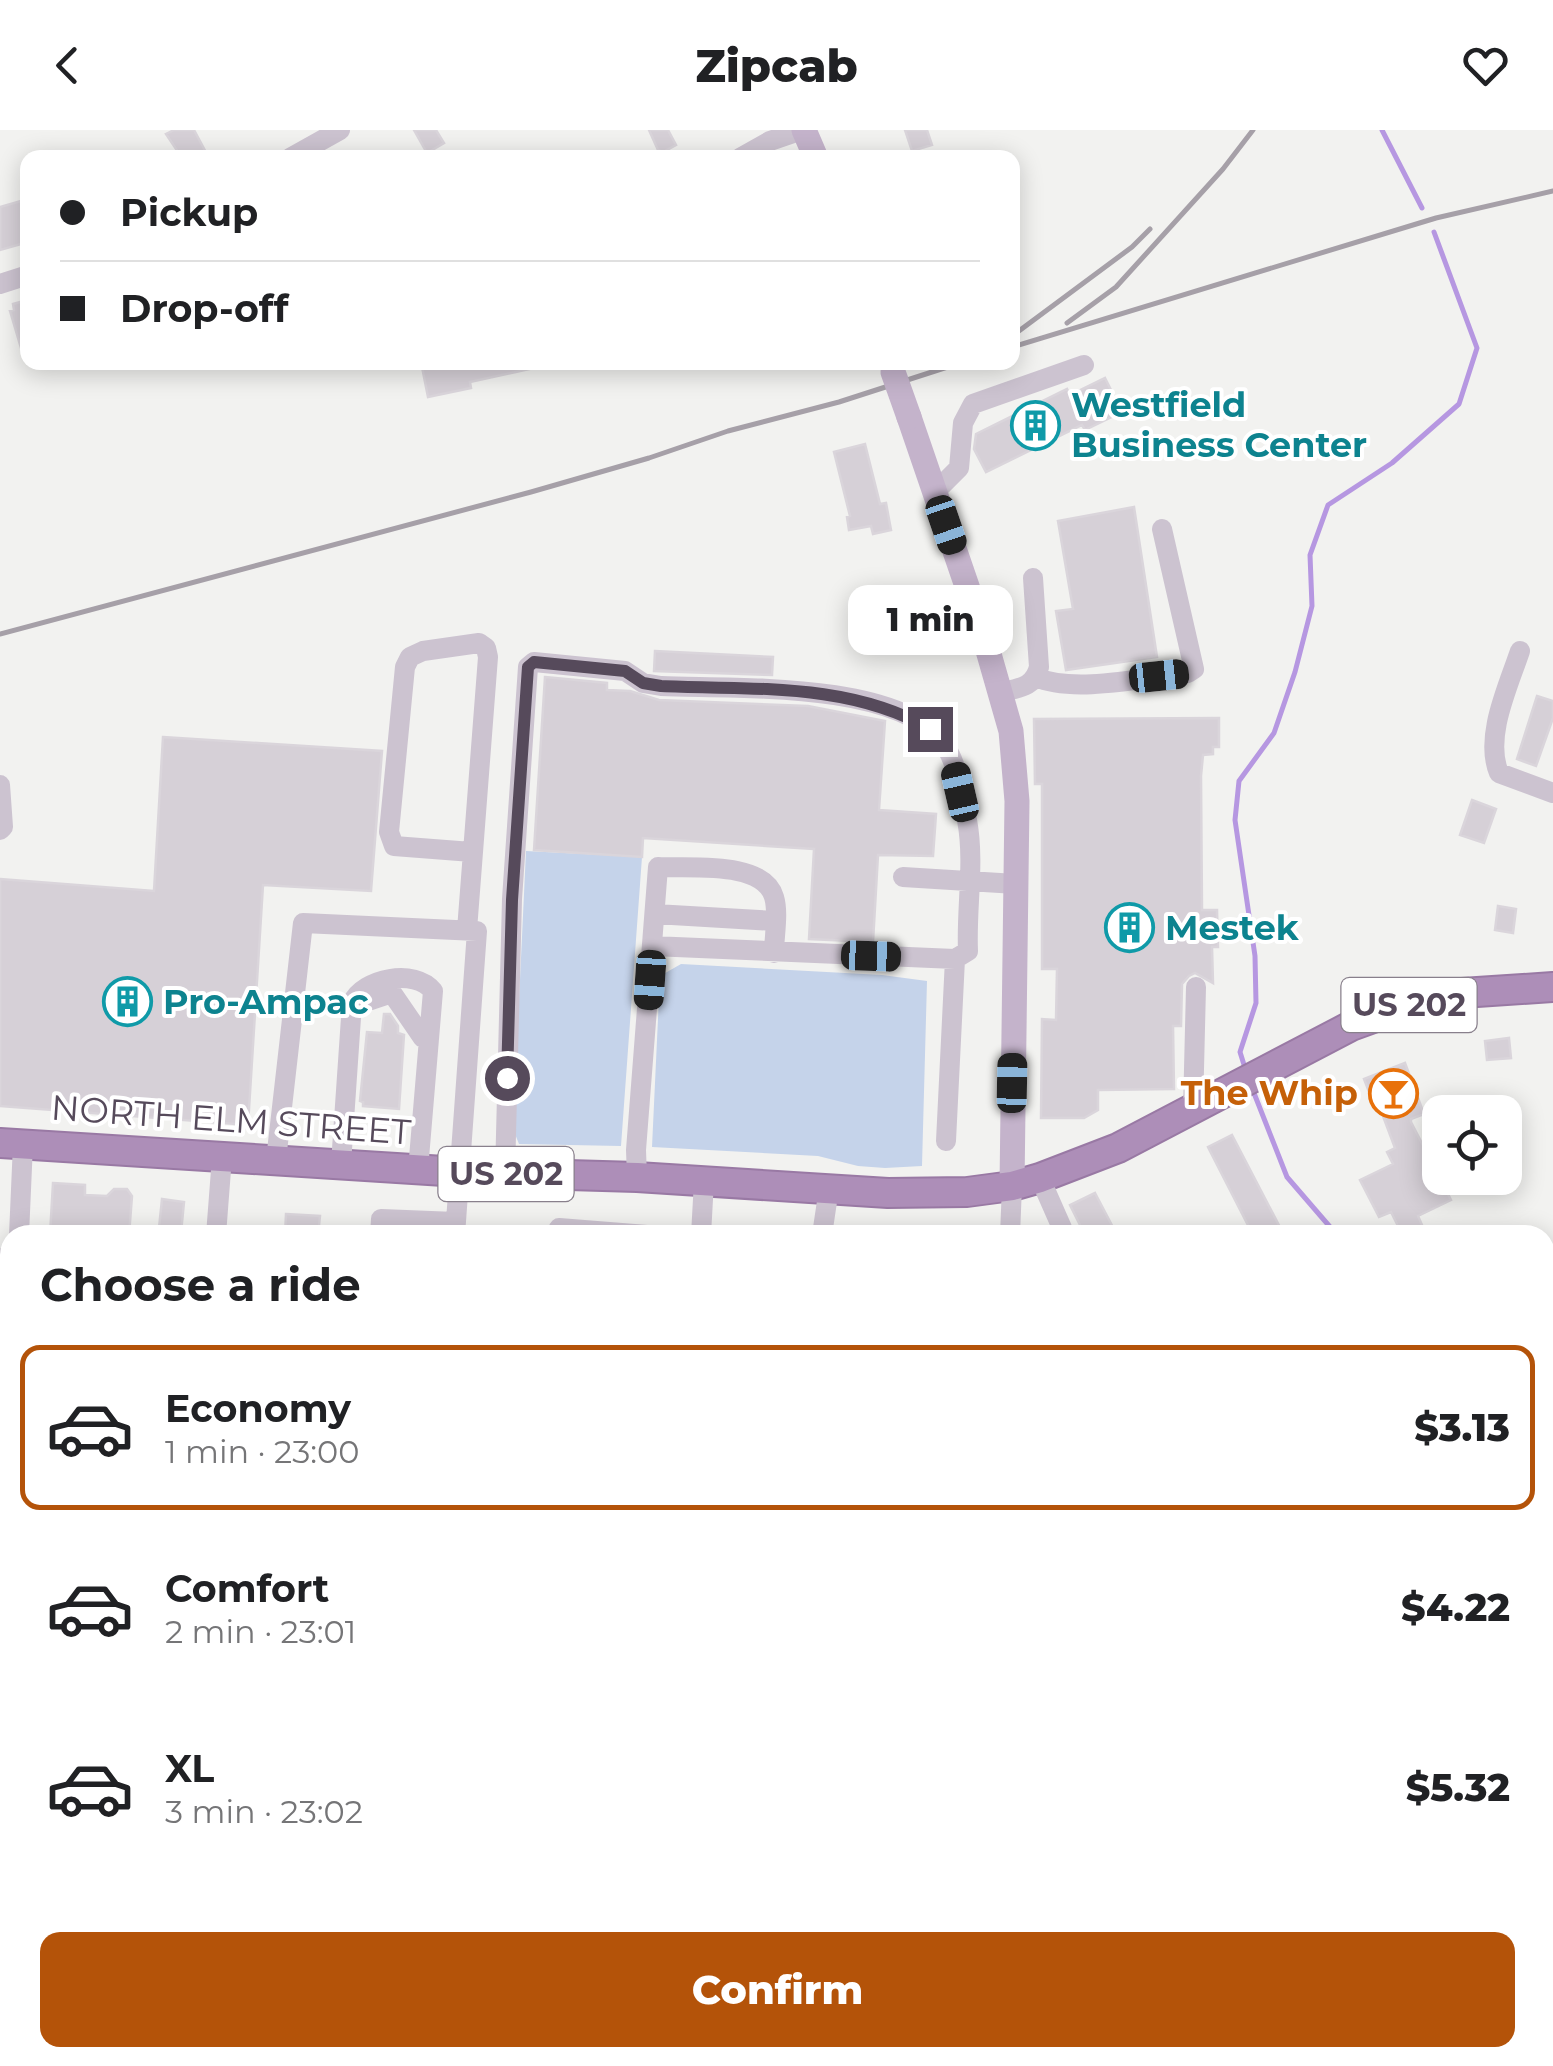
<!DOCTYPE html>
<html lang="en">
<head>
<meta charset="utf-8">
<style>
  :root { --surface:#fff; --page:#f6f6f6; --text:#202124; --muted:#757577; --line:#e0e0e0; --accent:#b45309 }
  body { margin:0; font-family:Montserrat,sans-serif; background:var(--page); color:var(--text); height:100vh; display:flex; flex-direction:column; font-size:38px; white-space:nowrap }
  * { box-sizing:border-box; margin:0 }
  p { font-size:32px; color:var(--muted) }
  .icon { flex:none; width:55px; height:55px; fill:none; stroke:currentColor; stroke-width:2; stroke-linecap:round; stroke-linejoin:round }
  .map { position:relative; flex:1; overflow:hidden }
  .drawer { position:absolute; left:0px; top:1095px; width:1555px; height:842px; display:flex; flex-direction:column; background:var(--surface); border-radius:30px 30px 0 0; box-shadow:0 5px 25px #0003 }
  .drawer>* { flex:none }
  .banner { position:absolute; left:20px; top:20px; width:1000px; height:220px; border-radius:20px; box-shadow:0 5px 25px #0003; display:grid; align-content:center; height:220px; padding:0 40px; background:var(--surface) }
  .controls { position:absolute; left:1422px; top:965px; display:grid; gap:20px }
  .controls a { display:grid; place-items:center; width:100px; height:100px; border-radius:20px; background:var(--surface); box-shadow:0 5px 25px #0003; font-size:50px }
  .end { position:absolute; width:45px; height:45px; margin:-22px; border:12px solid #564a5b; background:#fff; box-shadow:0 0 0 5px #fff }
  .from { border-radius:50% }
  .bubble { position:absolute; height:70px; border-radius:20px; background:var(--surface); box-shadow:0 5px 25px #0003; font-size:32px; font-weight:800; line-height:70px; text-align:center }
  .car { position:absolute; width:30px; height:60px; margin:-30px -15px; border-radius:12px; box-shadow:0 0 8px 2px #0007; background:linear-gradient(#222 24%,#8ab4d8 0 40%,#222 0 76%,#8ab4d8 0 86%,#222 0) }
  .banner b { display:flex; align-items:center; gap:35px; height:95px; font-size:38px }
  .banner b+b { border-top:2px solid var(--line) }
  .banner i { width:25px; height:25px; background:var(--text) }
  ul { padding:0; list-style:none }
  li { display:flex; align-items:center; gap:30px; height:165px; margin:0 20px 15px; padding:0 20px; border:5px solid transparent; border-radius:20px }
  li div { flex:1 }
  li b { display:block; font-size:38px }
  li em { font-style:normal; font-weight:800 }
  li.on { border-color:var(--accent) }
  li>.icon { width:90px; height:90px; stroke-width:1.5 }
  h2 { padding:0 40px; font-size:45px; line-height:120px }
  .cta { display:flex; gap:20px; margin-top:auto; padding:20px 40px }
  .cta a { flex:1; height:115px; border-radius:20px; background:var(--accent); color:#fff; font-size:40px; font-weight:800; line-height:115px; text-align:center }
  header { display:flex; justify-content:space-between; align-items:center; height:130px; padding:0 40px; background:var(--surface); font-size:45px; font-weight:800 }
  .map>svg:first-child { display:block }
</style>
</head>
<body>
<header><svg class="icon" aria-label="back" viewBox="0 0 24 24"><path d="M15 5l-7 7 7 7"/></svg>Zipcab<svg class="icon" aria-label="heart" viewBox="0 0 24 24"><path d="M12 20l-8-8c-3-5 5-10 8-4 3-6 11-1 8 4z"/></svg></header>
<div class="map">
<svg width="1553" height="1936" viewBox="0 0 1553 1936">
  <rect width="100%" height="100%" fill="#f2f2f0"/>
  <!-- green -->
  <path fill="#c5d3ea" d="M526 721 642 727 621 1016 519 1014 513 999Z
    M681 834 882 845 927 851 922 1036 885 1038 858 1036 818 1026 652 1017 660 846Z"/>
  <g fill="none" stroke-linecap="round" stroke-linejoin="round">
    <!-- stream -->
    <path stroke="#b697e1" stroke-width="5" d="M1382 0 1422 78
      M1245 938 1240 922 1256 873 1255 826 1235 690 1239 651 1274 603 1295 542 1312 476 1310 425 1328 375 1392 333 1459 274 1477 218 1434 102
      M1252 958 1287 1047 1337 1105
      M1545 1715 1553 1717"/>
  </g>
  <!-- building -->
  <path fill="#d6d0d7" stroke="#dad5db" stroke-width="2.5" d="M174 0H194L209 28H182L166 4Z
    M414 0H436L444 13 427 23Z
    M649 0H668L676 15 663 22 658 20Z
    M905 0H927L932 15 912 21Z
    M28 69V112L0 120V77Z
    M28 170V227L24 228 10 181 14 180 13 174Z
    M421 232H534V238L470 252 471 258 428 267Z
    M1105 248 1122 282 1085 300 1082 295 986 342 974 319 976 304 1067 259 1070 265Z
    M865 314 880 374 886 373 891 400 873 404 871 396 849 400 847 387 850 386 834 322Z
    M1134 377 1157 527 1066 540 1056 481 1073 479 1058 391Z
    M918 458 930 506 898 513 892 483 870 488 866 470Z
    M655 521 773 527 772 545 654 541Z
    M545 547 607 553V560L630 561 659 570 808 576 885 591 879 680 936 684 933 726 878 725 873 812 809 809 814 719 643 708 642 727 534 720Z
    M1537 566 1553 571V588L1536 636 1517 629Z
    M1219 588V617H1213V624L1203 625 1201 646 1202 780H1217L1218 817H1212L1213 853 1195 843 1189 846 1182 854 1181 896H1173L1174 959 1098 960V980L1084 988H1041L1042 889 1056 890 1057 839H1042V654H1035L1034 589Z
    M163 607 382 621 371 761 263 755 248 995 0 976V749L154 761Z
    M1472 670 1496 679 1484 713 1460 705Z
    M1498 776 1516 779 1513 803 1495 800Z
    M384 884H390L398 896V903L404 905 399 979 363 976V972L360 971 367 902 382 903Z
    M1509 908 1511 928 1487 930 1485 911Z
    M1405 933 1424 984 1411 989V992L1451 1070 1418 1086 1422 1095 1401 1102 1391 1082 1379 1087 1360 1050 1393 1034 1387 1022 1395 1018 1380 978 1376 980 1364 949Z
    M1232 1005 1284 1105H1253L1208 1017Z
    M53 1053 85 1055V1065L107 1066 114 1059H127L132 1066 129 1105H50Z
    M1095 1063 1117 1105H1085L1070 1075Z
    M162 1069 184 1072 181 1103 159 1098Z
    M286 1084 320 1086 318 1105H285Z"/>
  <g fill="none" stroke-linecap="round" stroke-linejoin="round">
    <defs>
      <path id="highway" d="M0 1013 460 1042 637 1047 888 1063 967 1062 1012 1056 1040 1048 1118 1018 1351 896 1409 875 1462 863 1553 857"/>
    </defs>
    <!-- highway casing -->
    <use href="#highway" stroke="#9979a4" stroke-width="32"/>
    <!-- minor -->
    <path stroke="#ccc3d0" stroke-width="20" d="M290 28 340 0
      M740 28 770 11 802 0
      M0 154 28 145
      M935 362 959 338 963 293 973 274 1084 235
      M1520 521C1508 557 1484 607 1499 643L1553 663
      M1036 547C1073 564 1147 547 1188 543L1194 539 1162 399
      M1002 562C1020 558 1034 557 1039 537L1033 448
      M0 655 3 697 0 700
      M903 747 1016 754
      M655 784 775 791
      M467 800 488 527 486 518 479 513 423 521 410 527 405 537 389 702 394 716 472 722
      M371 870 392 863 423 908
      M1193 980 1196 857
      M946 1011 955 829
      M276 1030 303 793 477 801 455 1105
      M341 1034 352 873C363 848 415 838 433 861L418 1040
      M505 1044 512 769 528 537 534 532 625 541 643 553 661 556C733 559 893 551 941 610 958 631 962 665 967 690 975 733 966 778 968 821L955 829 652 816
      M637 1047 636 1020 658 737C690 739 763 730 774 767 779 783 774 807 774 823
      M1040 1048 1062 1098 1051 1105
      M559 1098 647 1105
      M19 1105 23 1014
      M216 1105 222 1027
      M380 1105 381 1089 456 1092
      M701 1105 704 1051
      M822 1105 829 1058
      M1010 1105 1012 1056
      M0 1129 10 1126
      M0 1540H10
      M0 1728 10 1729
      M0 1933 14 1928
      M87 1936 106 1928
      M409 1936 410 1928
      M959 1936 960 1928"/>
    <!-- major -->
    <path stroke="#c4b3cb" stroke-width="25" d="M804 0 816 28
      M909 287 983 503 1011 601 1017 671 1012 1056
      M0 1803 10 1817
      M76 1928 81 1936"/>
    <!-- highway -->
    <use href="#highway" stroke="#ad8eb8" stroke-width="28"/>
    <!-- rail -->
    <path stroke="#a6a0a8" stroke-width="5" d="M1067 193 1116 157 1223 39 1253 0
      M1012 206 1132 117 1150 99
      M1012 217 1436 88 1553 61
      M0 504 531 362 649 328 728 301 839 272 963 232"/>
    <!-- major-bridge -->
    <path stroke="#c4b3cb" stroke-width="25" d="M893 242 909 287"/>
  </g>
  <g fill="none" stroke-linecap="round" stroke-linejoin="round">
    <!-- route -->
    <path stroke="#564a5b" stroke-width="12" d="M507 948 512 770 528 537 534 532 625 541 643 553 661 556C751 560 849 552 930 599"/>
  </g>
  <!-- icons -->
  <defs>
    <symbol id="building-ring" viewBox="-11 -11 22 22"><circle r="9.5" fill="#fff" stroke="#0f9aa8" stroke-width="1.5"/><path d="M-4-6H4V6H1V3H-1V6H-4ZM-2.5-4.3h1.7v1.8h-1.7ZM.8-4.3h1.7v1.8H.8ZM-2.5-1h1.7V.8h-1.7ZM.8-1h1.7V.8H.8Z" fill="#0f9aa8"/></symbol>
    <symbol id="bar-ring" viewBox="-11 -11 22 22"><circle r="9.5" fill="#fff" stroke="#e8710a" stroke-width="1.5"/><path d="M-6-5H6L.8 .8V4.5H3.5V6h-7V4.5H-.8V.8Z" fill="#e8710a"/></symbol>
  </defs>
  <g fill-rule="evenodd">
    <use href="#building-ring" x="1008" y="268" width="55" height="55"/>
    <use href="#building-ring" x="1102" y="770" width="55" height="55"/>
    <use href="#building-ring" x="100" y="844" width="55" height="55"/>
    <use href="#bar-ring" x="1366" y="936" width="55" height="55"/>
  </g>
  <g text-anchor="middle" stroke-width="8" stroke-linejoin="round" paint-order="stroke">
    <!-- shield labels -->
    <g fill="#fff" stroke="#89808c" stroke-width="2.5">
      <rect x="1341.5" y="848" width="135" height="54" rx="8"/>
      <rect x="438.5" y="1017" width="135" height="54" rx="8"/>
    </g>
    <g font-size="32" font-weight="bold" fill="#564a5b">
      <text x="1409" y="886">US 202</text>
      <text x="506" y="1055">US 202</text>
    </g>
    <!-- culture labels -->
    <g font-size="35" font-weight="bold" fill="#0d838f" stroke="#fff" text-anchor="start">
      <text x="1071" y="287">Westfield<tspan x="1071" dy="40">Business Center</tspan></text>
      <text x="1165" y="810">Mestek</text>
      <text x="163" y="884">Pro-Ampac</text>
    </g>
    <!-- food labels -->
    <g font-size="35" font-weight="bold" fill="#c56008" stroke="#fff" text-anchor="end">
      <text x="1358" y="975">The Whip</text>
    </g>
    <!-- street labels -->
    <g font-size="35" fill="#564a5b" stroke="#fff">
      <text transform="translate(231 990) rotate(4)" y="12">NORTH ELM STREET</text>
    </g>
  </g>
</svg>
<div class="controls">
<a><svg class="icon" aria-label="locate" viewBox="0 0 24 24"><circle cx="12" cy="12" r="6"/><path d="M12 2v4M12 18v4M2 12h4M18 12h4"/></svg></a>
</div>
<i class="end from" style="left:507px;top:948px"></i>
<i class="end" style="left:930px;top:599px"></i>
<div class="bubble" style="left:848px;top:455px;width:165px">1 min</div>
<i class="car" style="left:946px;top:395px;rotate:161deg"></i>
<i class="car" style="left:1159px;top:546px;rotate:84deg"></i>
<i class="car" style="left:960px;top:662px;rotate:347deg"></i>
<i class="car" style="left:871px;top:826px;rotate:92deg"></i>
<i class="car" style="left:650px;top:850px;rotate:184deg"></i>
<i class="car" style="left:1012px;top:953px;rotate:1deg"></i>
<div class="banner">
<b><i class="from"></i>Pickup</b>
<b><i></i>Drop-off</b>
</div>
<section class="drawer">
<h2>Choose a ride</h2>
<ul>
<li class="on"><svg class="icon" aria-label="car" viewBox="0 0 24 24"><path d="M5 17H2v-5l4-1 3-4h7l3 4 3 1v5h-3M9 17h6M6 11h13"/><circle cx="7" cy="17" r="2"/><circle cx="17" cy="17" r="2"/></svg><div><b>Economy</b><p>1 min · 23:00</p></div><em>$3.13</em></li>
<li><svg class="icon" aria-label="car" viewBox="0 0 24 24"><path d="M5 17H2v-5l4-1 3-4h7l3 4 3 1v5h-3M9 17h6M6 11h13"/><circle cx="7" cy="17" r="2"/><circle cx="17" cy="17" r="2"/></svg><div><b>Comfort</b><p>2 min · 23:01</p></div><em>$4.22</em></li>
<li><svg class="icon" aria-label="car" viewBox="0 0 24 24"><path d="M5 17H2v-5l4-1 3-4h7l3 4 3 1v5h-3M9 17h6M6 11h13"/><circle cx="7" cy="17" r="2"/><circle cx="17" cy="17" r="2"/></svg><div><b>XL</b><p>3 min · 23:02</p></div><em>$5.32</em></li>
</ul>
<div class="cta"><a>Confirm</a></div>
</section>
</div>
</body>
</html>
